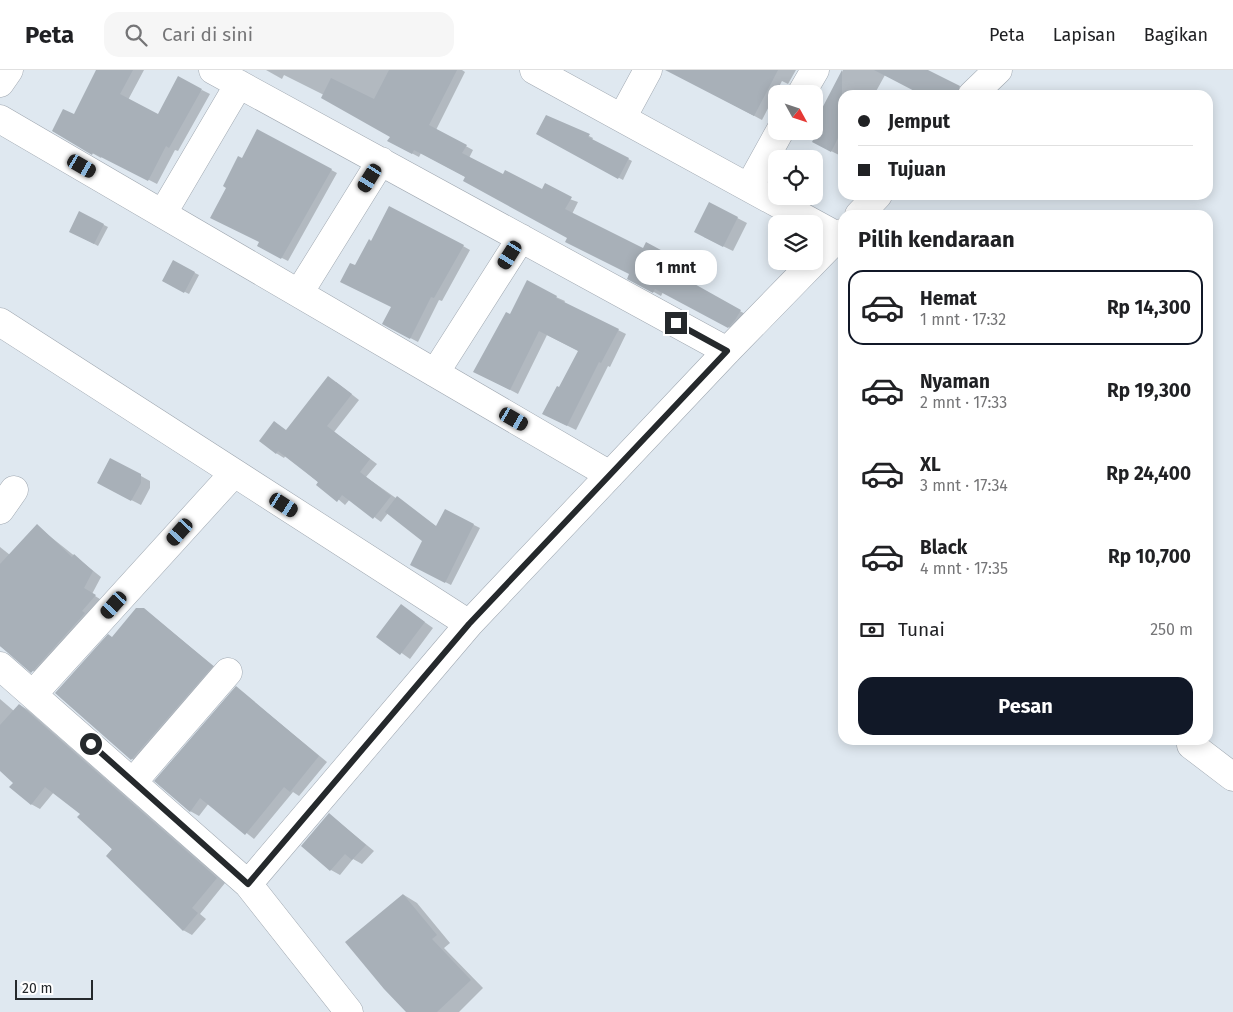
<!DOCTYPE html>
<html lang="id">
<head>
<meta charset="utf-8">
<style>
  :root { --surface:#fff; --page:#f6f6f6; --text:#202124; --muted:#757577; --line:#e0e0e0; --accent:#111827 }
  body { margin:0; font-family:"Fira Sans",sans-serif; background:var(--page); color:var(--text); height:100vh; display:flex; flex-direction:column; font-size:19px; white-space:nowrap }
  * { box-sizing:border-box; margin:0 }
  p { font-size:16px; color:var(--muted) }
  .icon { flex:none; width:28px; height:28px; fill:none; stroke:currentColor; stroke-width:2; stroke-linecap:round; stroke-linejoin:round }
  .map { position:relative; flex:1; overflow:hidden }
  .sheet { position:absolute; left:838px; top:140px; width:375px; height:535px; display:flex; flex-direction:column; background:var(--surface); border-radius:15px; box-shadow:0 2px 12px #0003 }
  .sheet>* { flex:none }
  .hud { position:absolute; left:838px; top:20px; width:375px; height:110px; border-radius:15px; box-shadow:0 2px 12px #0003; display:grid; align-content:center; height:110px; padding:0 20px; background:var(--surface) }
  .needle { width:32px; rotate:130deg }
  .tools { position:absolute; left:768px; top:15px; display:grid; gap:10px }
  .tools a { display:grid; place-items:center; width:55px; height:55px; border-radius:10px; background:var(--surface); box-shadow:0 2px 12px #0003; font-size:25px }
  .scale { position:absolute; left:15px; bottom:12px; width:78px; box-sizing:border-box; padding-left:5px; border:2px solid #25292c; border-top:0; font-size:14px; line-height:18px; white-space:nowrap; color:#25292c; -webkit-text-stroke:4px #fff; paint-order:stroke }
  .end { position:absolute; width:22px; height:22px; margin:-11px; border:6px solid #25292c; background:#fff; box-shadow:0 0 0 2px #fff }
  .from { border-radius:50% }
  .bubble { position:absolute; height:35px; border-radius:15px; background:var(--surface); box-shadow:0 2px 12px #0003; font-size:16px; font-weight:700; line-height:35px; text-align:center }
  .car { position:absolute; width:15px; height:30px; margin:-15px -8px; border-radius:6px; box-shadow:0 0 4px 1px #0007; background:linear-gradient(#222 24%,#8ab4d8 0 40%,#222 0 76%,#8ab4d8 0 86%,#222 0) }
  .hud b { display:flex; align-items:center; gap:18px; height:48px; font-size:19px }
  .hud b+b { border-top:1px solid var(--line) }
  .hud i { width:12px; height:12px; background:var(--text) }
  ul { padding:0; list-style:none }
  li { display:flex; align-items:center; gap:15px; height:75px; margin:0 10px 8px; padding:0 10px; border:2px solid transparent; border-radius:15px }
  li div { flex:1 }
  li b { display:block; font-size:19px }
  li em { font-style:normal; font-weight:700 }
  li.on { border-color:var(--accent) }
  li>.icon { width:45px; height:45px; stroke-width:1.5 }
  h2 { padding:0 20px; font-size:22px; line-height:60px }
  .pay { display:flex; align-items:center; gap:12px; height:55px; padding:0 20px; font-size:19px }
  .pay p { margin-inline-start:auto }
  .cta { display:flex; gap:10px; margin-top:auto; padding:10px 20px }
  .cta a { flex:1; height:58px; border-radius:15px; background:var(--accent); color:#fff; font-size:20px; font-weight:700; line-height:58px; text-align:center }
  header { display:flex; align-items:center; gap:30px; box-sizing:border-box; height:70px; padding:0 25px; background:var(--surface); border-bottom:1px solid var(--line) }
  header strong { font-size:24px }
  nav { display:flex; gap:28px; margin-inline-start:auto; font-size:18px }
  .search { width:350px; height:45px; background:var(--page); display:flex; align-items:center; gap:12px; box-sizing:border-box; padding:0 18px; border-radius:15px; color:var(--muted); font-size:19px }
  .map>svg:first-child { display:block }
</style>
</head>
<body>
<header>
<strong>Peta</strong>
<div class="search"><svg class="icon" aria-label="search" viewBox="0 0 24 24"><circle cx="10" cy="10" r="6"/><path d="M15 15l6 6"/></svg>Cari di sini</div>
<nav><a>Peta</a><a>Lapisan</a><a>Bagikan</a></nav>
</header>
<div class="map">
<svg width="1233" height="942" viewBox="0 0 1233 942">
  <rect width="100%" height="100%" fill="#dfe8f0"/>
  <!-- shadow -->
  <path fill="#0003" d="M98 0H144L128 30 159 46 202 20 210 24 178 81 175 80 157 114 102 86 101 88 53 61 75 46Z
    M266 0H462L465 2 436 60 473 80 469 88 504 106 578 132 572 144 643 180 646 174 678 191 672 203 747 245 736 261 663 222 661 226 629 208 631 204 466 107 421 83 419 87 396 75 391 66 324 25 284 5 282 9Z
    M683 0H796L788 14 782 11 762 50 687 10Z
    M843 0H925L961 19 958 25H913L915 20 885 5 874 25H842V79L839 85 821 76 824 50 819 47Z
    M546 47 589 66 593 68 592 70 632 91 623 110 538 64Z
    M258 61 337 103 288 191 258 176 260 172Z
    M710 134 747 153 733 181 704 167Z
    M80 143 108 157 98 176 70 161Z
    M372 172 463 176 470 180 442 231 439 230 418 272 391 258 392 237 355 197Z
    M173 192 199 205 189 224 163 211Z
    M556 227 565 231 564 233 626 264 610 297 608 296 576 360 552 348 560 319 579 281 547 265 518 324 483 306 510 245Z
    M336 312 359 330 334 362 377 394 366 407 437 457 446 441 480 458 451 515 418 498 424 471 388 443 381 452 350 429 345 435 286 385 284 388 276 383 287 361Z
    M141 406 150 411V418L141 435 108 418Z
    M37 456 101 507 92 524 103 531 41 607 0 576V477L10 485Z
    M402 536 433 558 410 589 378 566Z
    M144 539 221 602 141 694 132 689 57 623Z
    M237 618 327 692 299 726 293 722 254 769 209 733 199 746 190 741Z
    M0 629 14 641 20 635 28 640 225 813 200 844 206 849 192 865 183 860 81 744 54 722 40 739 31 734 15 712 0 700Z
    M329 744 374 781 362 794 353 789 340 805 331 800Z
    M404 825 417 833 450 873 444 878 483 918 459 942H408Z"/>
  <!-- building -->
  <path fill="#a8b0b8" d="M96 0H133L120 24 158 44 178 6 202 19 169 78 166 76 148 111 93 83 92 85 52 61 63 39 74 44Z
    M389 0H457L429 55 467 75 462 83 503 104 505 100 542 119 545 113 572 127 565 139 643 178 646 172 672 186 666 198 741 240 735 250 728 258 655 219 653 223 627 209 629 204 565 172 567 168 463 111 465 107 414 80 412 84 387 71 390 67 321 28 331 8 374 29Z
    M665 0H778L754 46Z
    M842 0V60L831 82 812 72 823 50 817 48Z
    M874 0H928L960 16 957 25H922Z
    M546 45 590 64 588 67 629 88 618 109 536 64Z
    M257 59 332 99 281 189 257 176 259 172 210 148 226 118 223 116 238 86 242 88Z
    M709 132 738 147 723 177 694 162Z
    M389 136 464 175 434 228 431 227 410 269 382 254 391 237 340 212 350 193 355 195 369 169 371 171Z
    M79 141 104 154 94 174 69 162Z
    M173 190 195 202 184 223 162 211Z
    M527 210 557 226 556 228 619 259 601 293 599 292 567 356 542 344 557 316 559 317 578 281 539 261 510 320 473 302 506 242 510 244Z
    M328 306 352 324 327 356 370 389 360 402 391 426 373 449 342 425 337 432 316 415 318 412 278 381 276 384 259 371 274 351 286 360Z
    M110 388 141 404V413L131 431 97 413Z
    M397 426 436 456 445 439 474 454 445 513 410 495 422 471 385 442Z
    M37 454 72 487 74 484 93 501 84 518 96 525 82 541 85 543 31 603 0 576V494Z
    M401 534 425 552 400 585 376 567Z
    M136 538H144L213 596 131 690 55 623 108 564 112 567Z
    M236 616 319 686 290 722 284 717 245 765 200 728 190 742 154 711Z
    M19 634 217 808 192 838 198 843 183 861 106 786 112 779 77 747 80 744 45 717 31 735 9 717 13 713 0 701V655Z
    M329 743 366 775 352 790 345 784 330 801 301 776Z
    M403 824 437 865 432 869 471 910 437 942H406L384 919 345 872Z"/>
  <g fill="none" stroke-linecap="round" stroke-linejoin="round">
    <defs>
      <path id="street" d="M213 0 727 281
        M534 0 839 167
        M0 13 9 0
        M801 24 815 0
        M972 25 998 0
        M622 48 648 0
        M0 49 610 405
        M749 117 780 61
        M163 143 239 14
        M859 145 878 125
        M299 223 381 91
        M0 252 469 554
        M435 303 521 168
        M0 440 14 420
        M0 596 248 814 349 942
        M34 623 234 403
        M1191 675 1233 707
        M133 712 228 602
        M248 814 469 554 727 281 842 163"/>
    </defs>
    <!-- street casing -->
    <use href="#street" stroke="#a0a8b1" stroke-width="29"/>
    <!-- street -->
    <use href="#street" stroke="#fff" stroke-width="28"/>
  </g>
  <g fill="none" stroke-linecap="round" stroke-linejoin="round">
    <!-- route -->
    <path stroke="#25292c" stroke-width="6" d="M91 674 248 814 469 554 727 281 676 253"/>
  </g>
</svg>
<div class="tools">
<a><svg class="needle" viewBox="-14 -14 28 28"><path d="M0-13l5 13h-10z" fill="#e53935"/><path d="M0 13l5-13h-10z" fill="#757577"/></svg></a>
<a><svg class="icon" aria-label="locate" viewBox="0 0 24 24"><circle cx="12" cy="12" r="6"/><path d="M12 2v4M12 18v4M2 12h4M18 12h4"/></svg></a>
<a><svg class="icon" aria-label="layers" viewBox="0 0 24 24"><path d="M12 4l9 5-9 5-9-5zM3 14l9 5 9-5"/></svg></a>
</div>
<div class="scale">20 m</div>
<i class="end from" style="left:91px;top:674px"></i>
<i class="end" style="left:676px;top:253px"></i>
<div class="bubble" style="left:635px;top:180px;width:82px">1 mnt</div>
<i class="car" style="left:82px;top:96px;rotate:120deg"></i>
<i class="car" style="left:370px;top:108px;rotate:212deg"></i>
<i class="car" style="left:510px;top:185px;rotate:212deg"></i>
<i class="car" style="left:514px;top:349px;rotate:120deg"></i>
<i class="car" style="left:284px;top:435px;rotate:123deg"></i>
<i class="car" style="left:180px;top:462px;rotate:222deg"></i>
<i class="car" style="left:114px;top:535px;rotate:222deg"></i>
<div class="hud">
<b><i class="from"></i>Jemput</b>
<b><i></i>Tujuan</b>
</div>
<section class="sheet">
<h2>Pilih kendaraan</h2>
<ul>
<li class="on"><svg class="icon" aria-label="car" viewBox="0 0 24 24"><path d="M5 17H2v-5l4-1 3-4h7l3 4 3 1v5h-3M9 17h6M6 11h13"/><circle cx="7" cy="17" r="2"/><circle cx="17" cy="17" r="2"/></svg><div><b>Hemat</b><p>1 mnt · 17:32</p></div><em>Rp 14,300</em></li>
<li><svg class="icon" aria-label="car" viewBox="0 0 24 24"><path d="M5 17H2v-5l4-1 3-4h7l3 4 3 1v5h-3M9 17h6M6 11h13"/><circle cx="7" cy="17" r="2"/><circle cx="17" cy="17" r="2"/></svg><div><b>Nyaman</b><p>2 mnt · 17:33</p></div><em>Rp 19,300</em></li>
<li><svg class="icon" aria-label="car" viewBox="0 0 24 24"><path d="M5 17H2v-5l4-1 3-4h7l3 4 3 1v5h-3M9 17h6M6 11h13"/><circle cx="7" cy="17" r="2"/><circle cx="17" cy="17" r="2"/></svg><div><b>XL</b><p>3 mnt · 17:34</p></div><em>Rp 24,400</em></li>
<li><svg class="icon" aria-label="car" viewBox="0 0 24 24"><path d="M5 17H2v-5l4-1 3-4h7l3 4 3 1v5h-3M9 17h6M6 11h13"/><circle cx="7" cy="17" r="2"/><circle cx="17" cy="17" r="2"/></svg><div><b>Black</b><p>4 mnt · 17:35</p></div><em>Rp 10,700</em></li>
</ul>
<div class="pay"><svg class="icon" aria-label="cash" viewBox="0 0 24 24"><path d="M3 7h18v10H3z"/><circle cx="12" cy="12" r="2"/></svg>Tunai<p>250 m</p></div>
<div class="cta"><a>Pesan</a></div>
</section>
</div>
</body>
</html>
